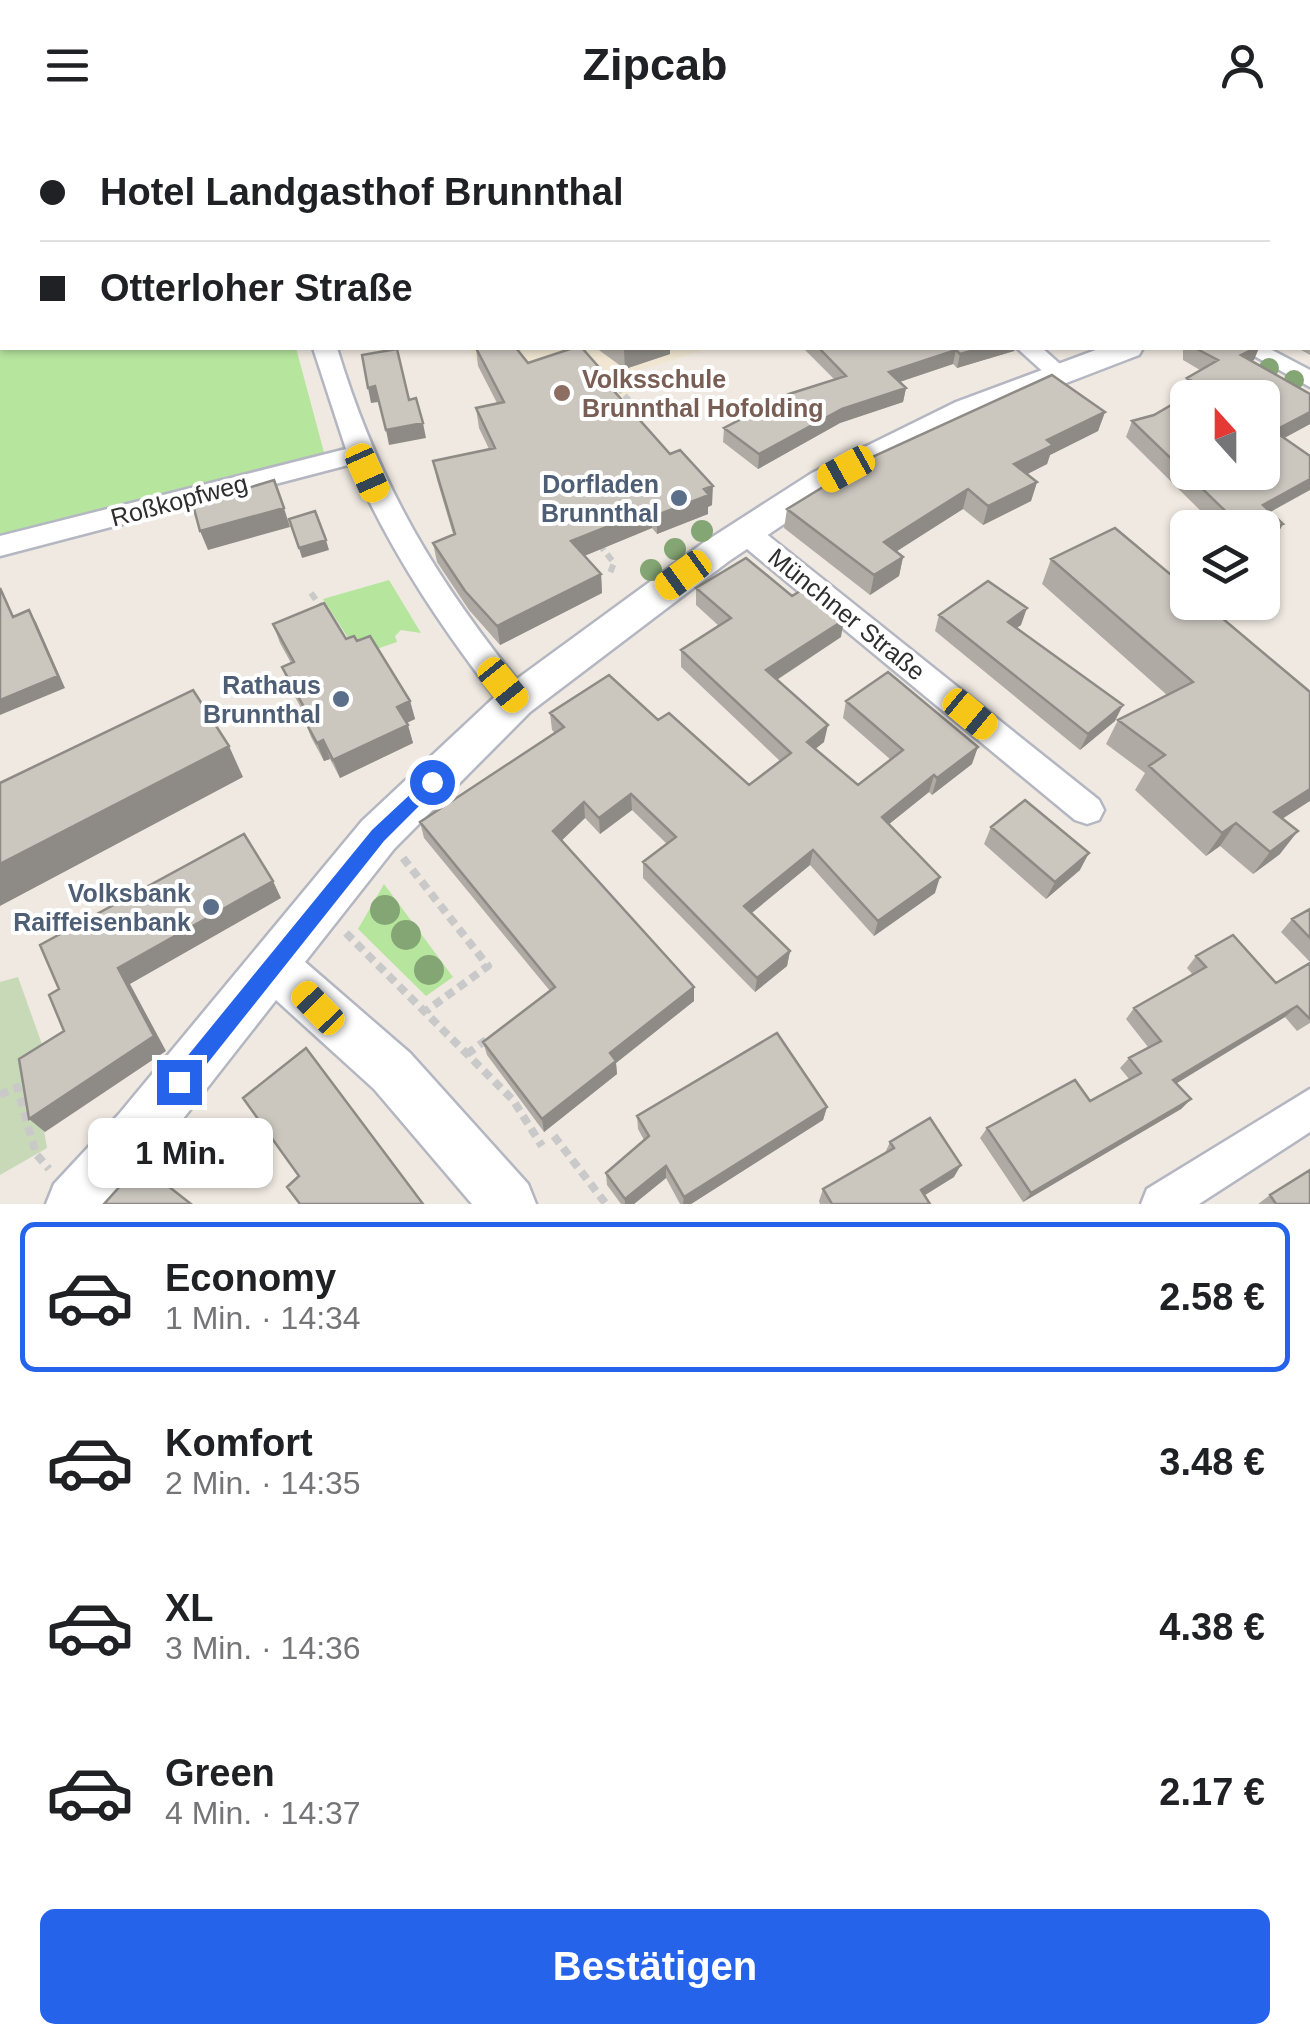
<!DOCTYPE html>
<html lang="de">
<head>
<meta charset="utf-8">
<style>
  :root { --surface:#fff; --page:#f6f6f6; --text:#202124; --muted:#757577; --line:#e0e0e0; --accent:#2563eb }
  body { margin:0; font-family:Arial,sans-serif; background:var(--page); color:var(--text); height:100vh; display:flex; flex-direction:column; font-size:38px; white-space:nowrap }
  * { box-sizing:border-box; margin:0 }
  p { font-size:32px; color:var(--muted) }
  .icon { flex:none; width:55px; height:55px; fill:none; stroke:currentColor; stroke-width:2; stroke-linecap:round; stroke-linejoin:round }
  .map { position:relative; height:1074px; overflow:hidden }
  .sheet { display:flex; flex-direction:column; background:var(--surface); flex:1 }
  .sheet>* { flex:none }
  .hud { position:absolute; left:0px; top:0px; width:1310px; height:220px; box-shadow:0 2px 8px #0004; display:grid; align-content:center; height:220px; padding:0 40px; background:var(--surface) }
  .needle { width:65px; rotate:339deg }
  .buttons { position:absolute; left:1170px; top:250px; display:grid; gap:20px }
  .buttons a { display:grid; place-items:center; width:110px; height:110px; border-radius:15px; background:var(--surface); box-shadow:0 2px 8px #0004; font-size:50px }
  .end { position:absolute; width:45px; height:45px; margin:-22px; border:12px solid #2563eb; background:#fff; box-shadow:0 0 0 5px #fff }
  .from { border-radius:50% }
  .bubble { position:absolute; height:70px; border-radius:15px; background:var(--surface); box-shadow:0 2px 8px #0004; font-size:32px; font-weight:600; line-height:70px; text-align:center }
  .car { position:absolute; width:30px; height:60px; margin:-30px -15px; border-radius:12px; box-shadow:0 0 8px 2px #0007; background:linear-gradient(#f5c518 24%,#345 0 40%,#f5c518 0 76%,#345 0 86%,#f5c518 0) }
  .hud b { display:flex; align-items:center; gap:35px; height:95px; font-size:38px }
  .hud b+b { border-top:2px solid var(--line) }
  .hud i { width:25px; height:25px; background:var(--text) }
  ul { padding:18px 0 0; list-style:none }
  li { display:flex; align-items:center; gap:30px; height:150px; margin:0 20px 15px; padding:0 20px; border:5px solid transparent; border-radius:15px }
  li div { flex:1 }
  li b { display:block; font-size:38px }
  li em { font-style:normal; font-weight:600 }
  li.selected { border-color:var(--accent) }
  li>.icon { width:90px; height:90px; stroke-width:1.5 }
  .action { display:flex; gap:20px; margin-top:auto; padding:20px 40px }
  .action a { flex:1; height:115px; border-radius:15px; background:var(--accent); color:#fff; font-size:40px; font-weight:600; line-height:115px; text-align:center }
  header { display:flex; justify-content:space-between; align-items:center; height:130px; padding:0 40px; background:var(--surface); font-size:45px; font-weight:600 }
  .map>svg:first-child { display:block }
</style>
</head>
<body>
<header><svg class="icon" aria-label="menu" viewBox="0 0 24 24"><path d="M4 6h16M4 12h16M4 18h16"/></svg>Zipcab<svg class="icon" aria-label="person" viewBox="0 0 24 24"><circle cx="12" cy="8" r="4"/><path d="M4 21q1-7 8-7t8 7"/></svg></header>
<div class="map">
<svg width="1310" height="1074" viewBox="0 0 1310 1074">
  <rect width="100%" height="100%" fill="#efe9e1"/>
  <!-- education -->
  <path fill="#f0e6d1" d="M469 218H711L638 241 651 256 513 305Z"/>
  <!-- green -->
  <path fill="#b6e59e" d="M0 0H259L2 2V218H296L325 326 0 407Z
    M389 450 421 503 401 500 395 506 397 512 359 525 323 469Z
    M384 754 453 847 426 866 358 799Z"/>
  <!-- cemetery -->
  <path fill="#c8d9b8" d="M18 847 49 934 34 944 47 1018 0 1045V852Z"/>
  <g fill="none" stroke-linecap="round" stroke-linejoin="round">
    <defs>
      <path id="street" d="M274 0H292L293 2H275Z
        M1158 0H1176L1177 2H1159Z
        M313 218H337C379 356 436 451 527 562L531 571 527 580 516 583 505 580C445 503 391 424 352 334L0 426V406L346 319Z
        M1017 218H1042L1069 242 1065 247H1049Z
        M1240 218H1268L1310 240V257Z
        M745 393 755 395 1099 670 1104 680 1099 690 1087 694 1075 690 735 409 731 402 735 395Z
        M1310 959V1002L1199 1074H1141L1147 1059Z"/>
      <path id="secondary" d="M1310 0V17H1308V2H1301Z
        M1101 218H1143L1139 225 980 286 836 359 729 431 530 582 394 719 305 832 410 923 528 1054 536 1074H472L374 959 276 870 157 1022 111 1074H46L54 1054 119 984 362 691 502 560 703 413 812 343 956 272Z"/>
    </defs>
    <!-- street casing -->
    <use href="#street" stroke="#b4b7c1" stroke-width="5"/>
    <!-- secondary casing -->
    <use href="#secondary" stroke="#b4b7c1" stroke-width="5"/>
    <!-- path-far2 -->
    <path stroke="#c9c9c9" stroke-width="5" stroke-dasharray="5 4" stroke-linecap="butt" d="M1308 42 1310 38
      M607 245 627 268"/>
    <!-- path-far1 -->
    <path stroke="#c9c9c9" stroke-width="6" stroke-dasharray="8 5" stroke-linecap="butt" d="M625 266 629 270
      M624 284 637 279
      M599 414 614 433 610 443
      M311 463 322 478"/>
    <!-- path -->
    <path stroke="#c9c9c9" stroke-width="8" stroke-dasharray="9 6" stroke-linecap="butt" d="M403 728 488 836 426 881
      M346 803 513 970 542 1016
      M467 924 486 910
      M0 965 17 957 36 1024 49 1039
      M554 1006 606 1074"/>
    <!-- street -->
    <use href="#street" fill="#fff" fill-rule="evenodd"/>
    <!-- secondary -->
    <use href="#secondary" fill="#fff" fill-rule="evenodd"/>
  </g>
  <!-- trees -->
  <g fill="#84a574">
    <circle cx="1269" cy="238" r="10"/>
    <circle cx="1294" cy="250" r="10"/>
    <circle cx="702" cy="401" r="11"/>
    <circle cx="675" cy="419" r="11"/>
    <circle cx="651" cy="440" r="11"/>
    <circle cx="385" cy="780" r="15"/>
    <circle cx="406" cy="805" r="15"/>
    <circle cx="429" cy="840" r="15"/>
  </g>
  <!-- wall -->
  <path fill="#afaba4" d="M990 0H1144L1146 2H993Z
    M1308 159 1310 160V225L1298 218H1308Z
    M476 218 528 233 611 251V258L712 375 708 377V384L657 404 652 398 584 426 601 444 602 463 500 515 469 480 437 432 433 413 453 404 437 350 433 331 489 319 479 298 476 278 497 273 478 236Z
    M596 218H670V224L625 239Z
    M803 218H1016L1014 221 957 238 953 234 900 252 906 258 903 272 840 293 758 339 723 312 724 298 834 249Z
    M1183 218H1259L1252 231 1310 264V294L1284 308 1271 382 1283 394 1274 410 1262 413V398H1218L1126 307 1132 291 1154 285 1185 267 1181 264 1187 248 1200 240 1183 230Z
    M1105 282 1098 301 1050 325 1047 334 1027 344 1037 352 1031 371 983 395 963 379 896 421 903 427 899 446 870 465 784 398 787 379Z
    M1115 398 1282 689 1280 724 1253 744 1220 716 1206 726 1135 660 1145 643 1106 614 1118 590 1167 565 1042 454 1051 429Z
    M696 458 841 507 777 550 824 612 815 619 858 655 891 630 843 588 846 571 972 634 932 665 929 662 889 694 935 763 874 806 810 735 751 783 790 821 787 836 755 862 643 748V732L667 714 632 680 600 704 585 688 562 710 694 857V871L616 933 617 944 544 1002 487 925 483 912 550 861 424 708 420 692 555 603 552 600 550 583 658 590 749 655 780 631 681 537V520L719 496 696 475Z
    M939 485 1021 495 1016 498 1115 591 1080 620 935 501Z
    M273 494 357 511 410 571 415 589 407 593 413 613 340 648 330 629 324 631 311 607 304 589 306 587 289 556 282 537 291 533 280 513Z
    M991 697 1080 740 1046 769 984 714Z
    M1310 779V832L1281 802 1292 789Z
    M1196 826 1276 853 1310 833V893L1297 901 1285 887 1176 953 1191 969 1181 979 1023 1072 980 1008 987 998 1090 971 1129 949 1120 938 1129 928 1148 917 1126 889 1134 878 1193 845 1187 838Z
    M827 977 823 990 691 1074H680L666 1048 634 1074H621L607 1055 606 1043 644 1010 638 999 637 986Z
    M890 1012 954 1047 924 1065 930 1074H820L819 1071 823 1059 885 1023Z
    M1270 1065 1310 1074H1258Z"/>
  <!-- shaded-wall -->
  <path fill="#8e8b86" d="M546 0H581V2H546Z
    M631 218H670V224L625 239 624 220Z
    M981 218H1016L1014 221 957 238 960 224Z
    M1255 218H1259L1254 230 1234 241 1241 225Z
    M956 220 953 234 887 256 889 242Z
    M375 256 378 272 371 273 368 258Z
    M906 258 903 272 840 293 758 339 759 324 842 279Z
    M1105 282 1098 301 1050 325 1047 334 1008 354 1014 334 1047 310Z
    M1310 282V294L1266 318 1274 301Z
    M423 293 426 308 389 315 386 300Z
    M1310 349V360L1254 391 1263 375Z
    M1037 352 1031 371 983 395 988 376Z
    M713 356 712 375 708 377V384L657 404V385Z
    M968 359 963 379 880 432 884 412Z
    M284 378 290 397 208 420 200 401Z
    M652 379V398L572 431 571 411Z
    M1283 394 1274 410 1262 413V400Z
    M326 410 329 420 302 428 299 418Z
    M903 427 899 446 870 465 874 445Z
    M601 444 602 463 500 515 497 496Z
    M1027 478 1021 495 1002 508 1008 492Z
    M29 480 36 492 65 558 0 585V570Z
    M844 490 841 507 764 558 766 540Z
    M410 571 415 589 402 595 397 577Z
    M1123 575 1115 591 1080 620 1088 604Z
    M408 595 413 613 340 648 333 630Z
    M828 595 824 612 804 628 807 612Z
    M323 610 330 629 324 631 317 613Z
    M229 616 243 647 0 776V734Z
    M978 617 972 634 932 665 937 648Z
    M934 645 929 662 878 703 882 687Z
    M1310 659V671L1257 705 1274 682Z
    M631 664 632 680 600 704 599 688Z
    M584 672 585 688 555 717 553 701Z
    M1236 693 1220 716 1206 726 1222 703Z
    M1298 701 1280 724 1253 744 1270 722Z
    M813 720 810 735 742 791 744 776Z
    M1089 723 1080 740 1046 769 1055 752Z
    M940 747 935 763 874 806 878 791Z
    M273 751 281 768 130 854 166 921 45 1002 29 989 118 838Z
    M790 821 787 836 755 862 757 848Z
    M694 857V871L616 933 617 944 544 1002 542 989 610 923Z
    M1297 876 1285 887 1164 961 1173 950Z
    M1191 969 1181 979 1023 1072 1031 1063Z
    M827 977 823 990 691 1074H683L684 1067Z
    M961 1035 954 1047 914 1072 921 1060Z
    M666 1036V1048L634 1074H625V1069Z"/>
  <!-- building -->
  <path fill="#cbc7bf" stroke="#8e8b86" stroke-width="2.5" fill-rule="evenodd" d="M700 0H735V2H703Z
    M1008 0H1144L1146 2H1011Z
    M1183 0H1270L1267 2H1179Z
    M1308 159 1310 160V204L1308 203Z
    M476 218H516L528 233 573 218H582L611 251 606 252 670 324 680 320 713 356 704 359 709 365 657 385 652 379 571 411 601 444 497 496 465 461 433 413 455 404 433 331 495 318 476 278 504 272Z
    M819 218H981L960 224 956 220 889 242 906 258 842 279 759 324 724 298 789 264 846 246Z
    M1195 218H1255L1241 225 1310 264V282L1274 301 1310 326V349L1263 375 1283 394 1262 400V398H1243L1132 291 1154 285 1202 257 1187 248 1218 230ZM1188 268H1262V342H1188Z
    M397 219 409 270 416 268 423 293 386 300 375 256 368 258 362 225Z
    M1052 245 1105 282 1047 310 1053 315 1014 334 1037 352 988 376 968 359 884 412 903 427 874 445 787 379 872 327Z
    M274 350 284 378 200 401 193 375Z
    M315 381 326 410 299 418 289 389Z
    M1115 398 1188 459V472H1203L1310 562V659L1274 682 1298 701 1270 722 1236 693 1222 703 1149 636 1165 625 1118 590 1193 552 1051 429Z
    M746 428 792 466 805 458 844 490 766 540 828 595 807 612 858 655 903 620 846 571 888 542 978 617 937 648 934 645 882 687 940 747 878 791 813 720 744 776 790 821 757 848 643 732 676 707 631 664 599 688 584 672 553 701 694 857 610 923 616 931 542 989 483 912 555 857 420 692 564 597 550 583 609 545 658 590 669 583 749 655 791 623 681 520 731 488 696 458Z
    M988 451 1027 478 1008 492 1123 575 1088 604 939 485Z
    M0 458 13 487 29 480 58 546 0 570Z
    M324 473 346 509 354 506 357 511 370 506 410 571 397 577 408 595 333 630 323 610 317 613 304 589 309 586 282 537 294 532 273 494Z
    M193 560 229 616 0 734V653Z
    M1025 670 1089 723 1055 752 991 697Z
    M244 704 273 751 118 838 154 906 29 989 19 929 64 901 49 865 59 859 40 815Z
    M1310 779V808L1292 789Z
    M1233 805 1276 853 1310 833V889L1297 876 1173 950 1191 969 1031 1063 987 998 1075 950 1090 971 1141 943 1129 928 1161 911 1134 878 1206 837 1196 826Z
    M777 903 827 977 684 1067 666 1036 625 1069 606 1043 649 1006 637 986Z
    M306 918 423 1074H300L287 1057 299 1046 243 968Z
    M930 988 961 1035 921 1060 930 1074H832L823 1059 894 1018 890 1012Z
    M140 1034 191 1074H104Z
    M1310 1040V1074H1276L1270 1065Z"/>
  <!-- route -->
  <path fill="#2563eb" d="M432 644 441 652 438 657 384 711 187 959 179 962 172 959 169 952 172 945 372 700Z"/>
  <!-- markers -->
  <circle fill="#8d6e63" stroke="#fff" stroke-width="4" cx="562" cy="263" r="10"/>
  <g fill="#5c6f8a" stroke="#fff" stroke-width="4">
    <circle cx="679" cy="368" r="10"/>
    <circle cx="341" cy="569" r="10"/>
    <circle cx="211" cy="777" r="10"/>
  </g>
  <g text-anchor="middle" stroke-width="8" stroke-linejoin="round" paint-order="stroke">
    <!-- education labels -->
    <g font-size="25" font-weight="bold" fill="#785e54" stroke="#fff" text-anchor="start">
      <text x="582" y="258">Volksschule<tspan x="582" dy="29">Brunnthal Hofolding</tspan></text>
    </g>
    <!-- service labels -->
    <g font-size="25" font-weight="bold" fill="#4e5e75" stroke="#fff" text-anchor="end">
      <text x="659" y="363">Dorfladen<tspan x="659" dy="29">Brunnthal</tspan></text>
      <text x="321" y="564">Rathaus<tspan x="321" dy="29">Brunnthal</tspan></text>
      <text x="191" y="772">Volksbank<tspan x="191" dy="29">Raiffeisenbank</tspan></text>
    </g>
    <!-- street labels -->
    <g font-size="25" fill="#2e2e2e" stroke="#fff">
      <text transform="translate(179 370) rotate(-15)" y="9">Roßkopfweg</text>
      <text transform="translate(847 484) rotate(39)" y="9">Münchner Straße</text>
    </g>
  </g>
</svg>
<div class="buttons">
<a><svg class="needle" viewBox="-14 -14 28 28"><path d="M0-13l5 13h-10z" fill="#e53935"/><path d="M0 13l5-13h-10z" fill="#757577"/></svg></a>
<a><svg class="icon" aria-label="layers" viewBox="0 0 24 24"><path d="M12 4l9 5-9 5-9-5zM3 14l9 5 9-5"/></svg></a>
</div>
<i class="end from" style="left:432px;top:652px"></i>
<i class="end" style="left:179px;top:952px"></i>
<div class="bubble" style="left:88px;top:988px;width:185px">1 Min.</div>
<i class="car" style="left:846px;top:339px;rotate:241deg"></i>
<i class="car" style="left:367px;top:343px;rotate:156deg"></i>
<i class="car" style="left:683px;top:445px;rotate:234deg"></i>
<i class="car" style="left:503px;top:555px;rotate:141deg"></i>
<i class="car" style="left:970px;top:584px;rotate:130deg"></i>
<i class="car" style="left:318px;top:878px;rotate:316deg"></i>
<div class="hud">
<b><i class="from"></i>Hotel Landgasthof Brunnthal</b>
<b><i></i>Otterloher Straße</b>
</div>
</div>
<section class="sheet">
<ul>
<li class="selected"><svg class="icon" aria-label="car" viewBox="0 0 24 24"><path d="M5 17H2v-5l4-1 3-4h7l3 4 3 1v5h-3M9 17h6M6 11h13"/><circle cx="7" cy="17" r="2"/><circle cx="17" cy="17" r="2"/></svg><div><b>Economy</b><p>1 Min. · 14:34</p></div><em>2.58 €</em></li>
<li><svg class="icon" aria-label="car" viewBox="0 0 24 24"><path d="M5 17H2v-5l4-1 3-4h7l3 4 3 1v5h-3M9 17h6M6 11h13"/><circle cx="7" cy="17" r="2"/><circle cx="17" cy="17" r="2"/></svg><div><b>Komfort</b><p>2 Min. · 14:35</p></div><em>3.48 €</em></li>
<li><svg class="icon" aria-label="car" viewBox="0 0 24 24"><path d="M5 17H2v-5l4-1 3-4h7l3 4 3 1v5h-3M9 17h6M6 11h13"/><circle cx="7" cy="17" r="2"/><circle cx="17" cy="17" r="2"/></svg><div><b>XL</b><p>3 Min. · 14:36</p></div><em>4.38 €</em></li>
<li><svg class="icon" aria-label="car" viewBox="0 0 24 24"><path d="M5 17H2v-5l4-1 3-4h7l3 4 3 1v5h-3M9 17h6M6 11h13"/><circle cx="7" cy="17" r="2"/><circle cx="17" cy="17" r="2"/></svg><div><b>Green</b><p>4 Min. · 14:37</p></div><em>2.17 €</em></li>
</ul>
<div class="action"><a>Bestätigen</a></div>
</section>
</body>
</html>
